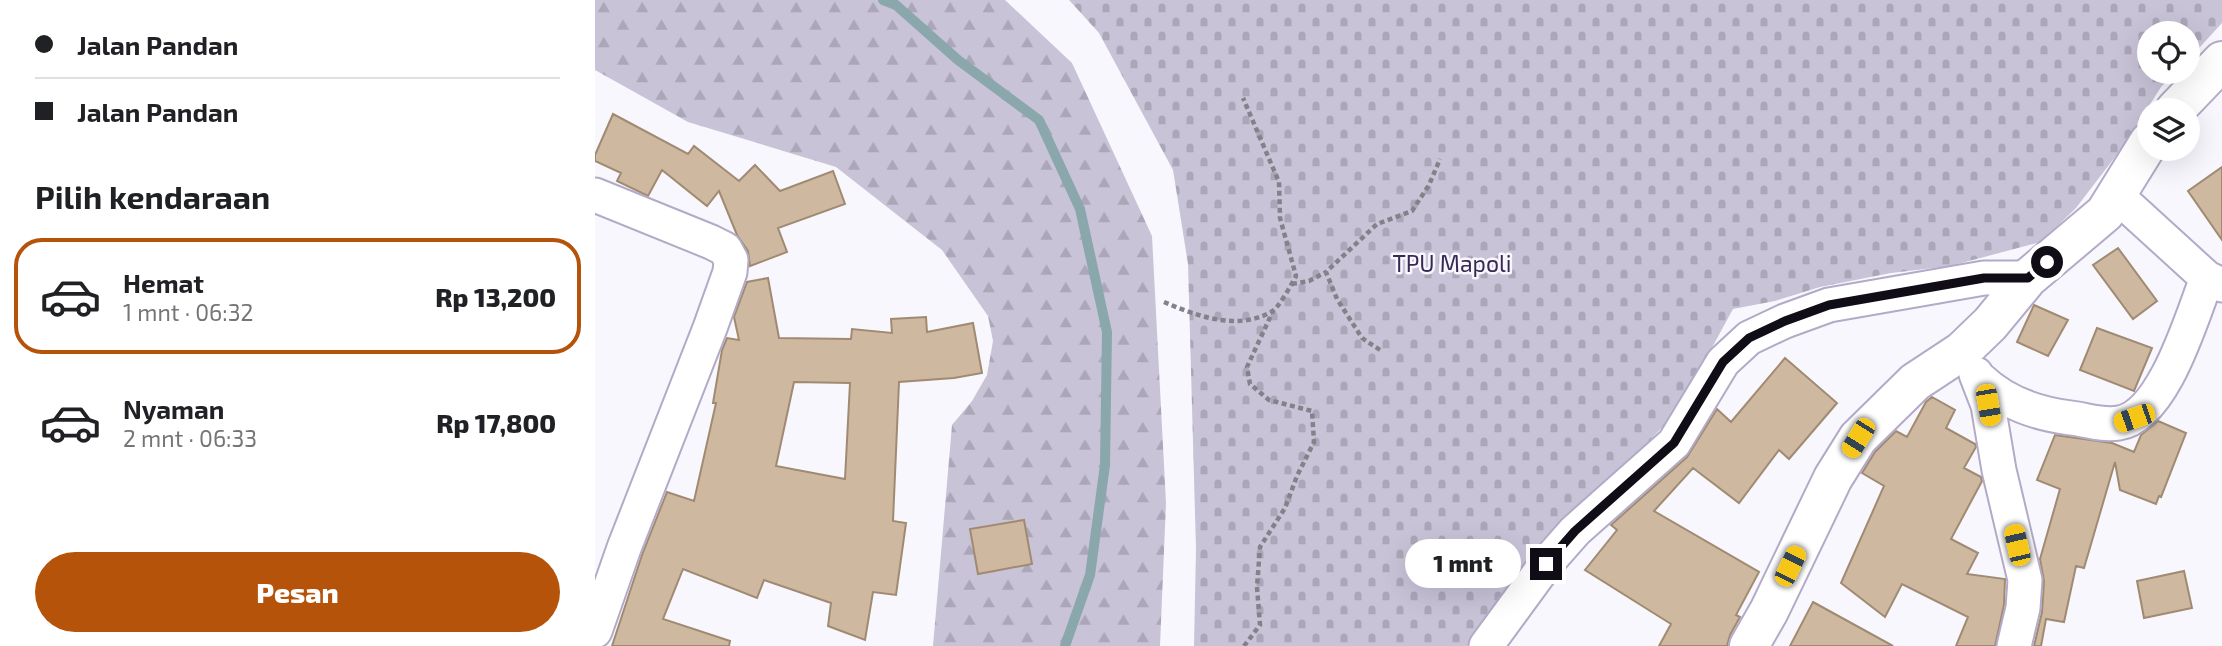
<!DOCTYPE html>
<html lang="id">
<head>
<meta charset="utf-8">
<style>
  :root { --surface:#fff; --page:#f2f2f2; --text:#202124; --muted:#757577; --line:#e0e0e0; --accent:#b45309 }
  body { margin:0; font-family:"Exo 2",sans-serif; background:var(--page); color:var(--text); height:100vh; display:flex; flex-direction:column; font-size:26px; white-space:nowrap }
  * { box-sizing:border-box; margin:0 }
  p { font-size:23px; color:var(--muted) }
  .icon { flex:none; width:38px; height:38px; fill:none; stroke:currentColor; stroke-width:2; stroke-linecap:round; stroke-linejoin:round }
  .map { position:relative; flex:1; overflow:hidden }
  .drawer { display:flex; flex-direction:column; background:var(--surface); width:595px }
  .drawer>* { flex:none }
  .hud { display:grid; align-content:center; height:154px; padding:0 35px; background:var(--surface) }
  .controls { position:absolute; left:1542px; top:21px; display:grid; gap:14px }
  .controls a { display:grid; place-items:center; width:63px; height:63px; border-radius:50%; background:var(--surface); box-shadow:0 7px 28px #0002; font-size:35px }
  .end { position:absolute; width:32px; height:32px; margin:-16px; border:9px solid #100d17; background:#fff; box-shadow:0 0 0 4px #fff }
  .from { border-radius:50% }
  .bubble { position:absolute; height:49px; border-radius:24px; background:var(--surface); box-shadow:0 7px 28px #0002; font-size:23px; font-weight:800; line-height:49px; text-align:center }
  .car { position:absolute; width:21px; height:42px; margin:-21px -10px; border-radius:9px; box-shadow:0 0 5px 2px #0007; background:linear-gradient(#f5c518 24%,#345 0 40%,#f5c518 0 76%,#345 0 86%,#f5c518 0) }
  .hud b { display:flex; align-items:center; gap:24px; height:66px; font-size:26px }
  .hud b+b { border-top:2px solid var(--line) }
  .hud i { width:18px; height:18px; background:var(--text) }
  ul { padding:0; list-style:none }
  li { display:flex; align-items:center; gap:21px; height:116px; margin:0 14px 10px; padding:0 21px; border:4px solid transparent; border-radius:28px }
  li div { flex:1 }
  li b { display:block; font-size:26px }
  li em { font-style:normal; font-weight:800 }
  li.selected { border-color:var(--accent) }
  li>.icon { width:63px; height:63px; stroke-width:1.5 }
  h2 { padding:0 35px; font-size:32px; line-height:84px }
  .cta { display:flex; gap:14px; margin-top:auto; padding:14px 35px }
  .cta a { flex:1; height:80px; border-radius:42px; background:var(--accent); color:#fff; font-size:28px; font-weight:800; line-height:80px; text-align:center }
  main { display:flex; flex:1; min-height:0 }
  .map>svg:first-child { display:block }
</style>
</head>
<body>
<main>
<section class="drawer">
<div class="hud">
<b><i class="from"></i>Jalan Pandan</b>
<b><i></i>Jalan Pandan</b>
</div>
<h2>Pilih kendaraan</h2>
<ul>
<li class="selected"><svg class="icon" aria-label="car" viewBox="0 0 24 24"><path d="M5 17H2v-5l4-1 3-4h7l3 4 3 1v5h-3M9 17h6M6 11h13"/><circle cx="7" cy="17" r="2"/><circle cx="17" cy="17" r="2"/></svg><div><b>Hemat</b><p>1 mnt · 06:32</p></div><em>Rp 13,200</em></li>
<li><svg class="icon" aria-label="car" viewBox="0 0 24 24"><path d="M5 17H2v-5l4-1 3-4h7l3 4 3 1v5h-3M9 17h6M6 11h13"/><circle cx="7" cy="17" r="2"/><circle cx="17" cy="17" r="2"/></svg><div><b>Nyaman</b><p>2 mnt · 06:33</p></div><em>Rp 17,800</em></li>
</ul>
<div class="cta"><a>Pesan</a></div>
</section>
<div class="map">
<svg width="1627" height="646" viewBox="0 0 1627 646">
  <defs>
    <pattern id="forest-firs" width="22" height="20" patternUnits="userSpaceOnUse" patternTransform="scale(1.75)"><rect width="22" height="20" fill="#c9c3d8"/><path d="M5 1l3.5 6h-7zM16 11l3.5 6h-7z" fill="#aca6b9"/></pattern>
    <pattern id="cemetery-stones" width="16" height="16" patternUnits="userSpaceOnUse" patternTransform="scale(1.75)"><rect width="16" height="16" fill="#c9c3d8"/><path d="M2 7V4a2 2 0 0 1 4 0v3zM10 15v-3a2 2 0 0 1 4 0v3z" fill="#aca6b9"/></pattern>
  </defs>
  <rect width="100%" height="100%" fill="#f8f7fd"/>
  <!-- forest -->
  <path fill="url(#forest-firs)" d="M0 0H410L477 63 557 236 571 503 565 646H338L357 425 377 401 392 375 398 341 393 316 347 250 241 167 93 122 0 70Z"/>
  <!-- cemetery -->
  <path fill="url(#cemetery-stones)" d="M474 0H1627V23L1593 60 1592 33H1554V72H1581L1566 87 1530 144 1481 208 1446 242 1355 266 1296 273 1225 287 1180 301 1138 309 1082 412 937 563 872 646H599L601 549 593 264 578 170 504 33Z"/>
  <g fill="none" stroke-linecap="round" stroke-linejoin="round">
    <!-- stream -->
    <path stroke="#8aa7ac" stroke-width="10" d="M288 0 301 5 363 60 444 120 485 209 512 332 510 465 495 575 470 646"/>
  </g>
  <!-- building -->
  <path fill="#cfb8a0" stroke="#a08a72" stroke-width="2" fill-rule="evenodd" d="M18 114 93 154 99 146 144 181 160 165 185 191 238 171 250 204 183 228 192 252 155 266 153 251 142 235 124 191 112 206 67 170 53 196 22 181 26 173 0 161V155Z
    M1627 167V240L1593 191Z
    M1523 248 1562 301 1538 319 1498 265Z
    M173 278 184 338 256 339 257 329 297 333 296 319 331 317 332 332 378 323 387 373 359 378 304 382 298 521 311 523 301 595 278 592 270 640 233 626 236 603 169 580 162 598 88 569 68 619 135 641 134 646H17L47 555 72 492 99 501 121 403H118L127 350 132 338 144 340 139 317 152 282ZM199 382 255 383 250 479 181 466Z
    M1439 305 1473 320 1453 356 1422 342Z
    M1502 328 1557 348 1539 391 1485 370Z
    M1190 358 1242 403 1194 459 1184 450 1144 503 1098 468 1059 511 1164 572 1141 615 1145 617 1135 635 1132 646H1064L1076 624 990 570 1022 530 1016 525 1092 457 1122 409 1136 422Z
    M1337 397 1360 410 1351 428 1380 444 1381 447 1369 468 1386 477 1387 481 1356 539 1383 553 1372 574 1410 579 1409 605 1400 646H1361L1373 617 1307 584 1290 617 1246 583 1289 486 1267 473 1280 452 1301 431 1312 437 1331 402Z
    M1563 421 1591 433 1566 497 1564 496 1561 504 1525 490 1520 462 1489 568 1481 566 1469 622 1451 619 1446 646H1439L1447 612 1449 581 1445 559 1465 489 1442 480 1460 435 1517 443 1539 452 1546 435Z
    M429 520 437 564 383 574 375 529Z
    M1589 571 1597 608 1549 618 1542 581Z
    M1218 602 1298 646H1195Z"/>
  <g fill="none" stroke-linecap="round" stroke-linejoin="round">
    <defs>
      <path id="minor" d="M0 195 116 242 130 249 136 260 135 272 115 328 29 548 0 631
        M1522 196 1612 278 1627 285
        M1381 374 1393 405 1404 470 1430 580 1428 608 1419 646
        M1385 379C1410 403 1443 414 1476 418 1492 420 1508 426 1524 423 1569 416 1597 316 1612 278
        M891 646 951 564 980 531 1079 443 1128 362 1154 338 1190 321 1234 305 1389 278H1433"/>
      <path id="tertiary" d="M1580 110 1627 61
        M1154 646 1174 611 1238 478 1263 438 1320 382 1367 351 1395 324 1433 278 1510 213 1554 142"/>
    </defs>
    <!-- minor casing -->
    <use href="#minor" stroke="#b2aac7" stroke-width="37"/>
    <!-- tertiary casing -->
    <use href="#tertiary" stroke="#b2aac7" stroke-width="42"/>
    <!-- path -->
    <path stroke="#838189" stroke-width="4.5" stroke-dasharray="5 3.5" stroke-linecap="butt" d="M697 284 714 281 731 272
      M569 302C602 316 642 331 676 312 684 308 696 285 701 276L685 218 684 182 648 98
      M785 350 767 338 742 299 731 272 782 224 817 211 834 185 845 159
      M649 646 665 625 662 587 665 547 690 508 702 476 719 442 717 411 674 400 655 384 652 367 678 311"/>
    <!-- minor -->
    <use href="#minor" stroke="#fff" stroke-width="33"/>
    <!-- tertiary -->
    <use href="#tertiary" stroke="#fff" stroke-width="38"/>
  </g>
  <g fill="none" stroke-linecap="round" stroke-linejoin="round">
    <!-- route -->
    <path stroke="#100d17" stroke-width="9" d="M951 564 980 531 1079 443 1128 362 1154 338 1190 321 1234 305 1389 278H1433L1452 262"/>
  </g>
  <g text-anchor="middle" stroke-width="5" stroke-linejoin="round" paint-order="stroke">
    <!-- park labels -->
    <g font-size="23" fill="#372953" stroke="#f8f7fd">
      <text x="857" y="272">TPU Mapoli</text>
    </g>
  </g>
</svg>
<div class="controls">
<a><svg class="icon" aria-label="locate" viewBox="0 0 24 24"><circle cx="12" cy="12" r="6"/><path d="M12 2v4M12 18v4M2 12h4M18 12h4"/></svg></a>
<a><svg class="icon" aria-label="layers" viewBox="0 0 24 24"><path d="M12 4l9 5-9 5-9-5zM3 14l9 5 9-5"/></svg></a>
</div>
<i class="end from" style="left:1452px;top:262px"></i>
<i class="end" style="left:951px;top:564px"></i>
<div class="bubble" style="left:810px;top:539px;width:116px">1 mnt</div>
<i class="car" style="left:1393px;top:405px;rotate:170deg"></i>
<i class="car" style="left:1539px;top:418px;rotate:251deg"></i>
<i class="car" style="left:1263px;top:438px;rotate:212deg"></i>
<i class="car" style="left:1422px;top:545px;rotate:347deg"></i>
<i class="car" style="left:1195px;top:566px;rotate:26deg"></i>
</div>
</main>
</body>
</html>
